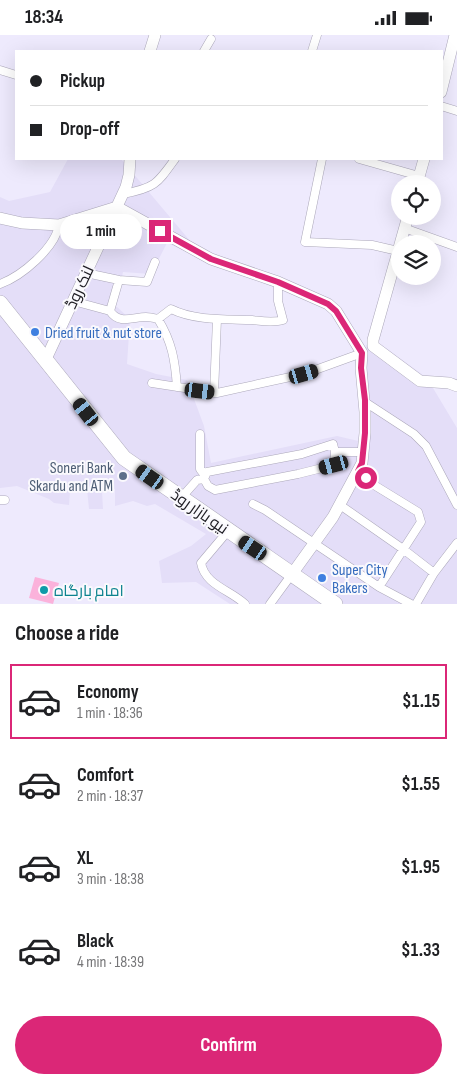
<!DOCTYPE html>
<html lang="en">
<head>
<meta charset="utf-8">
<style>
  :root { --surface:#fff; --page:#f6f6f6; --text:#202124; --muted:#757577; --line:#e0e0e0; --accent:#db2777 }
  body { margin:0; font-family:"Sofia Sans Condensed",Cairo,sans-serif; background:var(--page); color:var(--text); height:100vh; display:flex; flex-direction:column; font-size:19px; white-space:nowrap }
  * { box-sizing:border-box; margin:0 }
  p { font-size:16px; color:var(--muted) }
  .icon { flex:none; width:28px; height:28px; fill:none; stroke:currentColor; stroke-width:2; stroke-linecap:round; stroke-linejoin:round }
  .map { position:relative; height:569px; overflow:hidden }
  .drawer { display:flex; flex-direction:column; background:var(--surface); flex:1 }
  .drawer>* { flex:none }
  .banner { position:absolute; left:15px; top:15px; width:428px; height:110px; border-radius:0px; box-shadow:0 5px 20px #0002; display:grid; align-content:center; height:110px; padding:0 15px; background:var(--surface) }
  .buttons { position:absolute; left:391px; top:140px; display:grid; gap:10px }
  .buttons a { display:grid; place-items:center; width:50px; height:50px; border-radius:50%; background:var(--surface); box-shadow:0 5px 20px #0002; font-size:25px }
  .end { position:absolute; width:22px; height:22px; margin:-11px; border:6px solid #db2777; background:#fff; box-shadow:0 0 0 2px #fff }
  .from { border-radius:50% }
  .bubble { position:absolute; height:35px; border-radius:18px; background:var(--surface); box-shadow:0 5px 20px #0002; font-size:16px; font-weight:700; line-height:35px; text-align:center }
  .car { position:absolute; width:15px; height:30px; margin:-15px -8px; border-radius:6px; box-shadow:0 0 4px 1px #0007; background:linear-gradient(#222 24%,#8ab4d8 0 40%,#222 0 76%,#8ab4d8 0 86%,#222 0) }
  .banner b { display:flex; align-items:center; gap:18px; height:48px; font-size:19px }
  .banner b+b { border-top:1px solid var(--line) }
  .banner i { width:12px; height:12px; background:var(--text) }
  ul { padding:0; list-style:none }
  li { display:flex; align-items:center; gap:15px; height:75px; margin:0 10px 8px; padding:0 5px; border:2px solid transparent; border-radius:0px }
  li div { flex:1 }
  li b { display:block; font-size:19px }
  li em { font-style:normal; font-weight:700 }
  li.current { border-color:var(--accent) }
  li>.icon { width:45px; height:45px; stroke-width:1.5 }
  h2 { padding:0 15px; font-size:22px; line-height:60px }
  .button { display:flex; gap:10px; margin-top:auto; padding:10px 15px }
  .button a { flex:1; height:58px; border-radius:30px; background:var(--accent); color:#fff; font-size:20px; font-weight:700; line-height:58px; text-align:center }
  .status { display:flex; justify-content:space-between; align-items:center; height:35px; padding:0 25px; background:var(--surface); direction:ltr }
  .status svg { height:14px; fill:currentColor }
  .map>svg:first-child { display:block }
</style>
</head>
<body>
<div class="status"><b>18:34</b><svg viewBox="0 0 49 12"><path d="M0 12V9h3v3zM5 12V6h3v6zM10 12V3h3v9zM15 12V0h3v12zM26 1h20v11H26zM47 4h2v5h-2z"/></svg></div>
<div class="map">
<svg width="457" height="569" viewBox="0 0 457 569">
  <rect width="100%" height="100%" fill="#eeeafd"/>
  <!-- built -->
  <path fill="#e4def8" d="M68 124H121L207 226 167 208 151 239 123 237 116 271 130 284 127 329 156 339 187 345 204 391 211 428 337 401 367 408 366 310 375 305 427 343 457 393V569H230L196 547 162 548 159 526 191 511 206 499 155 469 147 471 133 466 115 471V454L107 452 102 457 103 474H89L87 454 70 456 69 470 54 468 49 464 17 451 0 453V162L9 166 50 157Z"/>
  <!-- building -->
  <path fill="#fbb2db" d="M35 542 59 548 53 569 29 563Z"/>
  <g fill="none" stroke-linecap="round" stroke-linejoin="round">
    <defs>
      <path id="street" d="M204 16 211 4
        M312 16 317 0
        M0 35 16 40
        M441 71 457 76
        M322 124 305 207 372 210 398 216
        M359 124 419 141
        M123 159C155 153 157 149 175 124
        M404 193 457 212
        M119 245 147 247 155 227
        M0 249C22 241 55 213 59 190
        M73 266 110 276 119 245 86 238
        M110 276C119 290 133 282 146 282 150 282 154 283 158 284 172 307 175 325 177 352
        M158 284 171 274C195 286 226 284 252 285 262 286 273 288 283 285L278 266V247
        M152 348 217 358 304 339 362 318
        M214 358 217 284
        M365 367 414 399 426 411 457 470
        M200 399V434L203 438 207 437
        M358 436 374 450 418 477 421 487 379 552
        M204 444 207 437 302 419 333 409 335 417
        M181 463 197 445 204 444 208 451 215 455 298 439 334 430 335 417H363
        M0 465H5
        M253 469 265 475 379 552 411 569
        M340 470 403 514 434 538
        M228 496 201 528C205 550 230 555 245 569
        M270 569 292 539
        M416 569 434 538 457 508"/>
      <path id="secondary" d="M150 16 155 0
        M441 57 455 0
        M417 149 424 124
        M0 183 22 188 59 190 117 172 211 224 278 247 328 269 336 276 362 318 361 333 365 377V398L362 428 333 482 292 539
        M373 311V305L408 181
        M373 311 420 346 449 348 457 351
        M46 324 126 152 129 140 130 124"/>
      <path id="highway" d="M0 268 124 423 335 569"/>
    </defs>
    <!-- street casing -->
    <use href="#street" stroke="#aca8ba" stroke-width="9"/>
    <!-- secondary casing -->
    <use href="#secondary" stroke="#aca8ba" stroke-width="12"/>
    <!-- highway casing -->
    <use href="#highway" stroke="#aca8ba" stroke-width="16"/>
    <!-- street -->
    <use href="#street" stroke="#fff" stroke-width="8"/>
    <!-- secondary -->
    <use href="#secondary" stroke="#fff" stroke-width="11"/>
    <!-- highway -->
    <use href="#highway" stroke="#fff" stroke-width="15"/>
  </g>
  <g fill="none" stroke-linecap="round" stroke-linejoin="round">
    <!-- route -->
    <path stroke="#db2777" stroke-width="6" d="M160 196 211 224 278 247 328 269 336 276 362 318 361 333 365 365V398L362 428 358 436 366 443"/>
  </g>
  <!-- markers -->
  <g fill="#3f7fe0" stroke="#faf9fd" stroke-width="2">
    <circle cx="35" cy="297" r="5"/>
    <circle cx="322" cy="543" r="5"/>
  </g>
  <circle fill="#5c6f8a" stroke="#faf9fd" stroke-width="2" cx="123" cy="441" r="5"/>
  <circle fill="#0f9aa8" stroke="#faf9fd" stroke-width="2" cx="44" cy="555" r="5"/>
  <g text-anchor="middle" stroke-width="4" stroke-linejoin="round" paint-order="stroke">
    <!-- street labels -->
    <g font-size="16" fill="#1d1c22" stroke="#faf9fd">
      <text transform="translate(79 252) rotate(-65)" y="6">لنک روڈ</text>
      <text transform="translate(200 476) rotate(35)" y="6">نیو بازار روڈ</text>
    </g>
    <!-- shop labels -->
    <g font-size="16" fill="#366cbe" stroke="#faf9fd" text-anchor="start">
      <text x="45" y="303">Dried fruit &amp; nut store</text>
      <text x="332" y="540">Super City<tspan x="332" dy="18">Bakers</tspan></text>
    </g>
    <!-- service labels -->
    <g font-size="16" fill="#4e5e75" stroke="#faf9fd" text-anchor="end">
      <text x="113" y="438">Soneri Bank<tspan x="113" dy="18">Skardu and ATM</tspan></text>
    </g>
    <!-- culture labels -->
    <g font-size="16" fill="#0d838f" stroke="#faf9fd" text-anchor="start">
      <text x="54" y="561">امام بارگاہ</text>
    </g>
  </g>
</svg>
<div class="buttons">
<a><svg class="icon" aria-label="locate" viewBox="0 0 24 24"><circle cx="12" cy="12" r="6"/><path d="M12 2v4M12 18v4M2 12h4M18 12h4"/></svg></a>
<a><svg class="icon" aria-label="layers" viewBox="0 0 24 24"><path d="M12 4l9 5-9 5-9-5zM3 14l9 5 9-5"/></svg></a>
</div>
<i class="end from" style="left:366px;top:443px"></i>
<i class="end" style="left:160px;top:196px"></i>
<div class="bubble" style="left:60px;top:179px;width:82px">1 min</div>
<i class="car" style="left:304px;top:339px;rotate:74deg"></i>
<i class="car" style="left:200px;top:356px;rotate:97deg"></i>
<i class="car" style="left:86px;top:377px;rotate:322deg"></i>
<i class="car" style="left:334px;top:430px;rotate:255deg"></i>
<i class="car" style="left:150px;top:442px;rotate:305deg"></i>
<i class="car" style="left:253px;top:513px;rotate:304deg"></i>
<div class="banner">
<b><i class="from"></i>Pickup</b>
<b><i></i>Drop-off</b>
</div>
</div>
<section class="drawer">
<h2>Choose a ride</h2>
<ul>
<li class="current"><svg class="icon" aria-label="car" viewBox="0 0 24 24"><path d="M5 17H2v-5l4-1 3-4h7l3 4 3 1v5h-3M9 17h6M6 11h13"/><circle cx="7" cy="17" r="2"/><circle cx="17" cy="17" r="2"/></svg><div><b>Economy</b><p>1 min · 18:36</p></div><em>$1.15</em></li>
<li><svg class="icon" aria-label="car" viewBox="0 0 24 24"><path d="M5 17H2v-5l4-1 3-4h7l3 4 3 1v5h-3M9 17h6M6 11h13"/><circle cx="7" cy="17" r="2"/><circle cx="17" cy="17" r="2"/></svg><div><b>Comfort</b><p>2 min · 18:37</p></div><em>$1.55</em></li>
<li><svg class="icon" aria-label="car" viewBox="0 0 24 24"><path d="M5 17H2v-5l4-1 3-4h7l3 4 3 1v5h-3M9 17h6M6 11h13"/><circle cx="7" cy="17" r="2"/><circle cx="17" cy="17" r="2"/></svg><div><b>XL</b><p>3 min · 18:38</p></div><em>$1.95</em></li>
<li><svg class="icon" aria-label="car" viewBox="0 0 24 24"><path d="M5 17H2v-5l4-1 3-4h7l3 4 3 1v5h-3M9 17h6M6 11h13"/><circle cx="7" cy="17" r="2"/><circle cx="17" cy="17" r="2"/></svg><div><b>Black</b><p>4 min · 18:39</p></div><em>$1.33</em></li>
</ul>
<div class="button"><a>Confirm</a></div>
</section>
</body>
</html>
